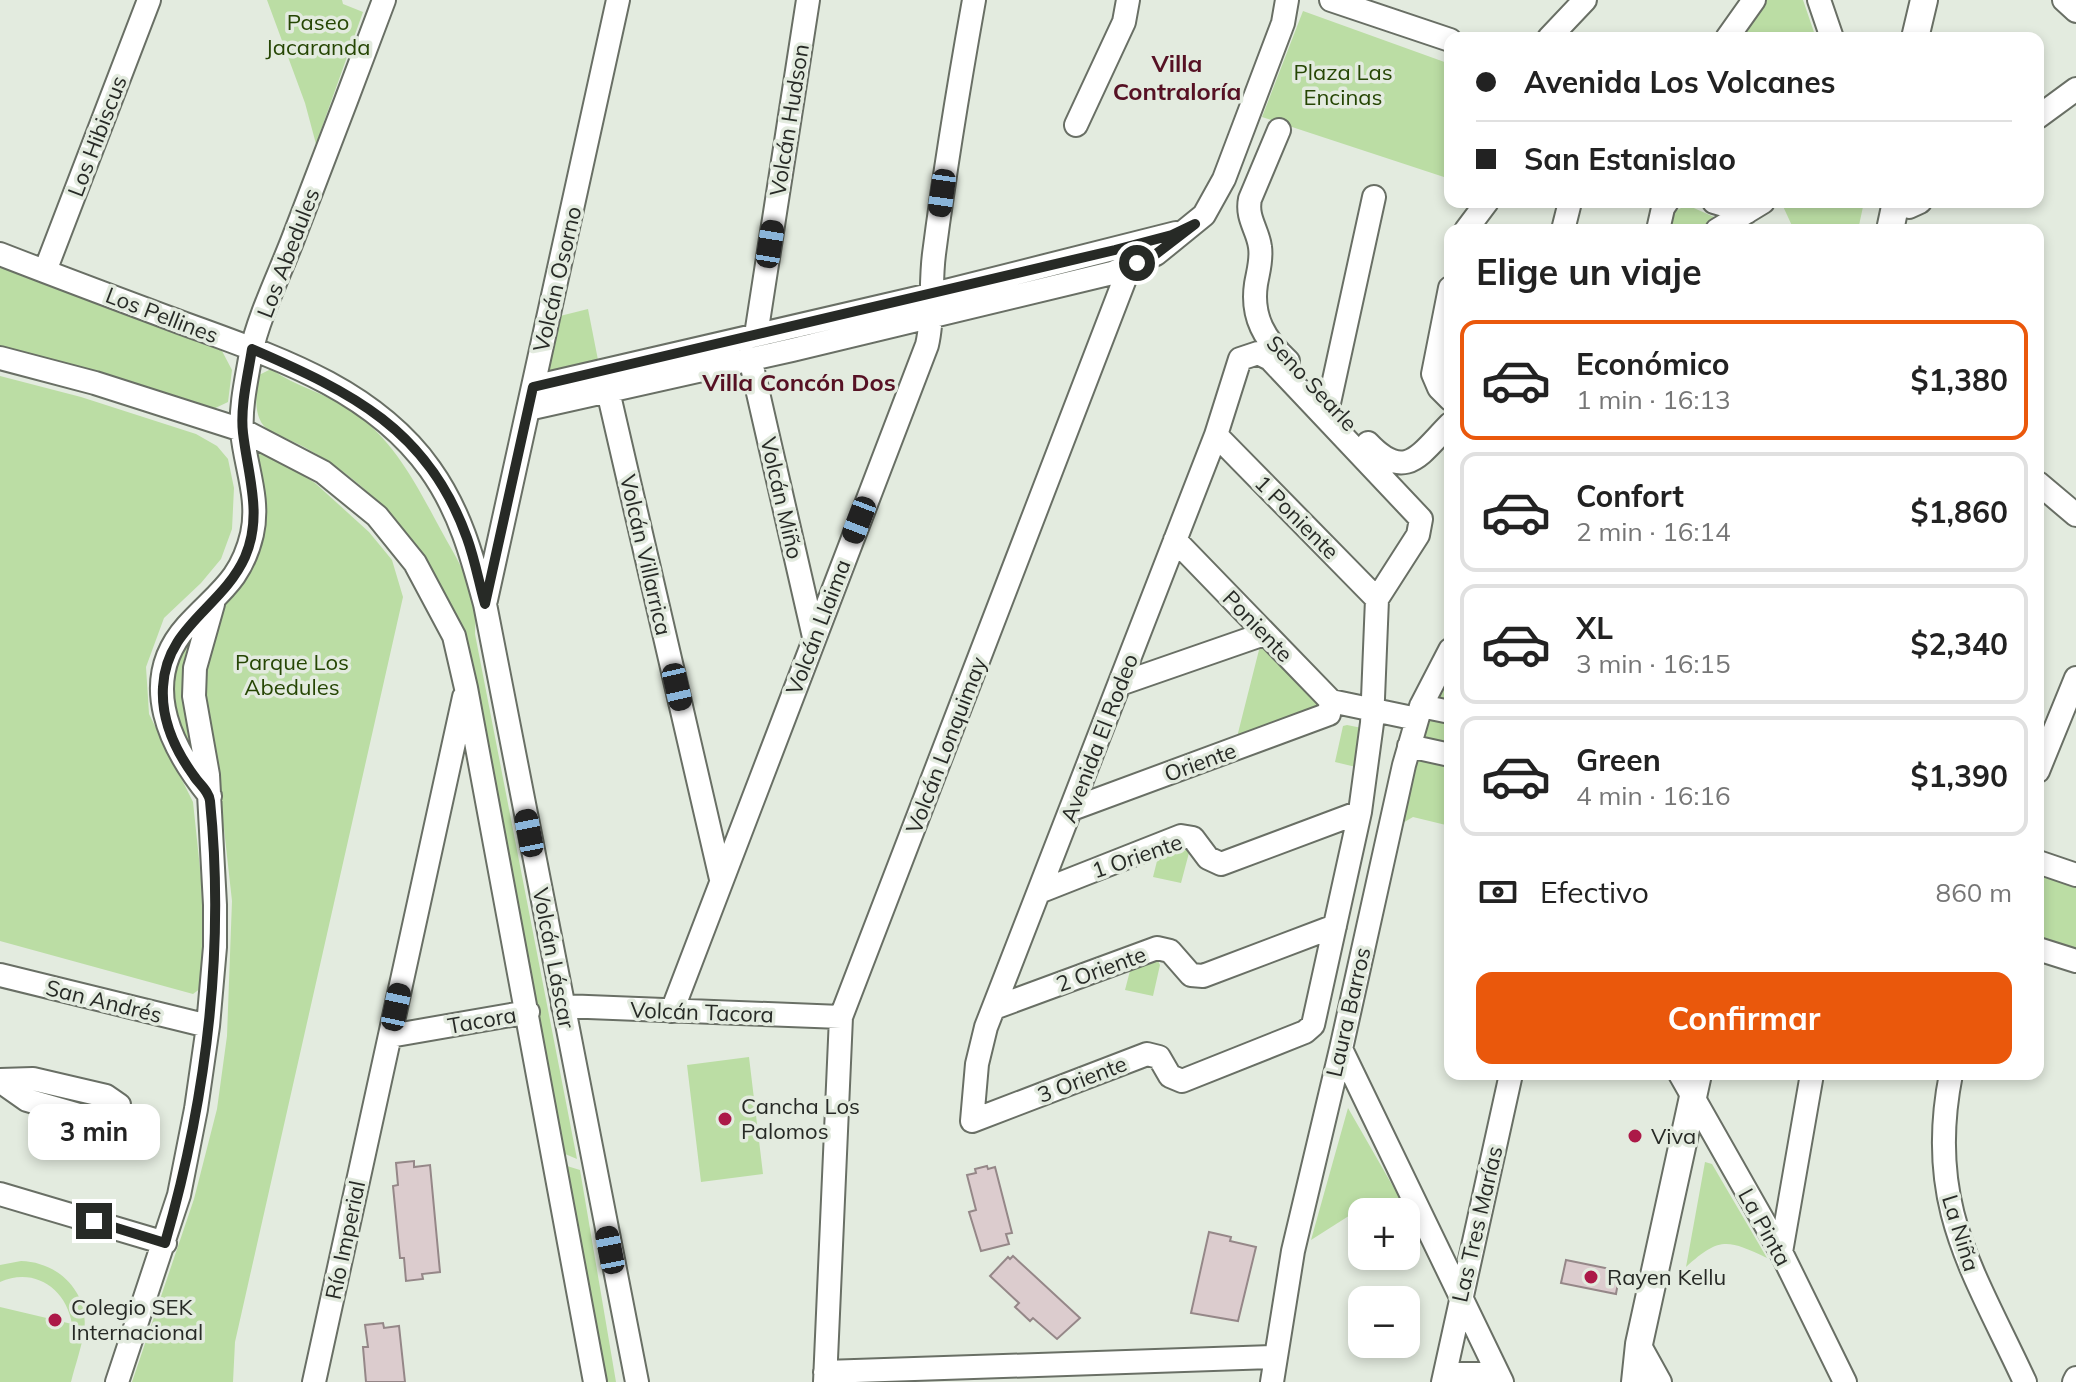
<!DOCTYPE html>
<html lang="es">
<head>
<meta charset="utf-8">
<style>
  :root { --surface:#fff; --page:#f2f2f2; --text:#222; --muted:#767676; --line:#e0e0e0; --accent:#ea580c }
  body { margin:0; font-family:Mulish,sans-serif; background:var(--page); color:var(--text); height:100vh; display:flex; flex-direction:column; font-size:30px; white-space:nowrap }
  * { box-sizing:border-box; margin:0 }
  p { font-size:26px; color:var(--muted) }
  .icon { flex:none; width:44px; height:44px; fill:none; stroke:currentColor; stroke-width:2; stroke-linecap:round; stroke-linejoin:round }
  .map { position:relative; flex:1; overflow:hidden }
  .details { position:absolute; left:1444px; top:224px; width:600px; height:856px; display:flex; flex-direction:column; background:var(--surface); border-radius:16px; box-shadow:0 4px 12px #0003 }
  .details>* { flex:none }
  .top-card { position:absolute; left:1444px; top:32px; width:600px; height:176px; border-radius:16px; box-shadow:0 4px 12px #0003; display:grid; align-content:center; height:176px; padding:0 32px; background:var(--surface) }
  .fabs { position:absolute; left:1348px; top:1198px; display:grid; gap:16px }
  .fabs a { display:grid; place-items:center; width:72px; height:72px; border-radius:16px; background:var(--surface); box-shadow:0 4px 12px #0003; font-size:40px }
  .end { position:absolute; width:36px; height:36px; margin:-18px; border:10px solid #272a26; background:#fff; box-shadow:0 0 0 4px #fff }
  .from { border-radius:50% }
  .bubble { position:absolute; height:56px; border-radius:16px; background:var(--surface); box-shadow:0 4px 12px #0003; font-size:26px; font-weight:700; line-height:56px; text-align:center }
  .car { position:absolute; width:24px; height:48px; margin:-24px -12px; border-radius:10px; box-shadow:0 0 6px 2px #0007; background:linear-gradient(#222 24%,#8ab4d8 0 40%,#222 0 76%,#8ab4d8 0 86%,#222 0) }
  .top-card b { display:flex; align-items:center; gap:28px; height:76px; font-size:30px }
  .top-card b+b { border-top:2px solid var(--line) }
  .top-card i { width:20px; height:20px; background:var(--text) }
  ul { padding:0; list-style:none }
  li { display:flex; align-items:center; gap:24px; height:120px; margin:0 16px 12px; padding:0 16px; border:4px solid var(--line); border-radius:16px }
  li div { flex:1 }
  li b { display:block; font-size:30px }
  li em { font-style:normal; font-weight:700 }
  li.on { border-color:var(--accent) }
  li>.icon { width:72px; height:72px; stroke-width:1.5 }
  h2 { padding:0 32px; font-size:36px; line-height:96px }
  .pay { display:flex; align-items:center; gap:20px; height:88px; padding:0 32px; font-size:30px }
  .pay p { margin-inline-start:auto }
  .primary-button { display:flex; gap:16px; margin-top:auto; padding:16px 32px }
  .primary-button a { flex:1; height:92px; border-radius:16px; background:var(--accent); color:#fff; font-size:32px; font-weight:700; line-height:92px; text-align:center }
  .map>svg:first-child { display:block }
</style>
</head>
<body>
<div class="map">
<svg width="2076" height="1382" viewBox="0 0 2076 1382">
  <rect width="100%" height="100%" fill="#e3ebdf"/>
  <!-- green -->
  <path fill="#bbdda4" d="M267 0H342L343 4 363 12 316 144 305 103Z
    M1760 0H1803L1816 38H1734Z
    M1303 11 1450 64V179L1262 117Z
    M1781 202H1864L1858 230H1794Z
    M1687 205 1721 220 1699 230H1671L1675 211Z
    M0 265 222 351 232 370 228 402 207 412 94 372 0 348Z
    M588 309 598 360 547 372 560 316Z
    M271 369C296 387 326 393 352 411 396 442 417 486 442 532 454 554 470 579 475 604 477 613 475 625 475 634L577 1159 565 1154 459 622C430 560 390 503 332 464 318 455 304 446 289 440 282 436 272 434 267 429 252 416 257 394 257 376Z
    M0 376 81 397 196 434 217 446 228 459 234 488 232 529 221 559 201 583 164 618 146 667 149 714 193 802 201 878 204 952 201 988 193 994 0 941Z
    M251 442 315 483 369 532 392 560 403 597 235 1342 233 1382H132L194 1199 217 1109 227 1036 232 901 224 829 215 793 201 680 219 606 242 576Z
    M197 630 184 660 189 720 201 773 177 726 172 684 183 644Z
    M1265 643 1325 704 1323 710 1237 737 1260 646Z
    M1450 675V826L1413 817 1401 824 1421 728Z
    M1347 725 1367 729 1360 768 1335 762 1343 726Z
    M1180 842 1190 849 1181 883 1153 877 1159 853Z
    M2038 871 2076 884V953L2038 941Z
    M1156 957 1160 965 1153 996 1125 990 1131 967Z
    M749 1057 763 1174 701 1182 687 1065Z
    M1348 1108 1418 1230 1406 1223V1212H1362V1222L1355 1212 1311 1240Z
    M1705 1162 1712 1164 1767 1258C1727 1239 1719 1237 1686 1267Z
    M567 1166 580 1170 616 1382H605Z
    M21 1261C59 1262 90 1293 84 1332 81 1349 75 1366 71 1382H0V1307L72 1324C66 1288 34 1267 0 1282V1265Z"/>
  <!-- building -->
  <path fill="#dcccce" stroke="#958788" stroke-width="2" d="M414 1161V1167L430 1165 440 1272 422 1274 423 1279 406 1281 404 1258H400L393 1186 398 1185 396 1163Z
    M987 1166 988 1169 995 1167 1012 1233 1006 1234 1009 1244 981 1251 969 1212 976 1210 967 1175 976 1173 975 1169Z
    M1209 1232 1231 1237 1230 1241 1256 1247 1238 1321 1191 1313Z
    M1013 1256 1080 1318 1057 1339 1033 1318 1030 1321 1015 1307 1019 1303 990 1276 1008 1257 1010 1259Z
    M1566 1260 1620 1271 1616 1294 1561 1283Z
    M383 1323 384 1328 399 1326 405 1382H366L363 1347H368L365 1325Z"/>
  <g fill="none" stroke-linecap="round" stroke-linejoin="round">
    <defs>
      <path id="minor" d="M1331 0 1450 40
        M1819 0 1832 38
        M2064 0 2076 11
        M1549 38 1585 0
        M1727 38 1754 0
        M2038 117 2076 89
        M1076 125 1124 22 1128 0
        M1279 130 1250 199C1246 218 1258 230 1260 247 1262 260 1258 272 1256 284 1251 317 1265 340 1288 361
        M1714 202 1747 212
        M1900 202 1909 207 1920 202
        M1466 230 1487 202
        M1563 230 1570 202
        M1658 230 1663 208 1667 202
        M1717 230 1763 202
        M0 254C59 277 118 299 177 321 269 355 371 386 430 469 460 511 472 556 485 604L637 1382
        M45 271 149 0
        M1450 288 1433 374 1439 388 1450 399
        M756 335 808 0
        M1258 353 1270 359 1421 519 1418 535 1377 599 1372 723 1360 812 1313 1025 1305 1032 1182 1081 1170 1076 1159 1057 1147 1054 972 1121 977 1064 986 1027 1216 435 1240 359Z
        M0 358 95 383 242 430 323 472 377 516 415 563 454 636 466 688 595 1382
        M750 358 814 637
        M605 378 721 879
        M533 387 930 295 1176 233
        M1329 403 1374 197
        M528 409 792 350 1112 273 1156 254 1204 215 1224 179 1283 23 1287 0
        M1216 435 1377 599
        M1368 443C1406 483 1420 454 1450 424
        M2038 483 2076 515
        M1175 540 1331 701 1329 714
        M486 600 618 0
        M1120 684 1264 634
        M1331 701 1417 719
        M1421 706 1450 712
        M1409 746 1450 755
        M2038 771 2076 678
        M210 796C171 748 137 682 187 626 217 593 241 581 252 534 260 498 245 466 242 431 240 407 247 377 251 353 258 318 280 273 293 239 324 159 354 80 384 0
        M1072 809 1329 714
        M2038 862 2076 875
        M1039 892 1181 836 1193 838 1208 858 1221 864 1360 812
        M2038 949 2076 961
        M0 975 208 1026
        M563 1006 841 1017
        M994 1008 1157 948 1170 951 1191 975 1203 976 1335 926
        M672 1011 927 345C934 316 930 284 934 254 945 169 959 84 974 0
        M390 1036 528 1012
        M1341 1049 1502 1382
        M1680 1074 1781 1252 1845 1382
        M1951 1074C1925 1204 1973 1270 2025 1382
        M0 1080 33 1079 106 1096 119 1105 118 1115 110 1121 93 1119 27 1100 0 1081
        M0 1194 165 1243
        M1781 1252 1812 1074
        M1639 1344 1660 1382
        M825 1372 1275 1357
        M1445 1374H1498
        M117 1382 179 1195 196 1109 208 1026 215 947V905L208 775 194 696 195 668 213 604
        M314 1382 464 697
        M825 1382 841 1017 1126 276 1127 247
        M1272 1382 1293 1251 1341 1049 1404 765 1421 706 1450 650
        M1443 1382 1511 1074
        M2074 1382 2076 1378"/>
      <path id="major" d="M1915 38 1924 0
        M1890 230 1896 202
        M1635 1382 1639 1344 1698 1074"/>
    </defs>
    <!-- minor casing -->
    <use href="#minor" stroke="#696f65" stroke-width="26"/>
    <!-- major casing -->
    <use href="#major" stroke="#696f65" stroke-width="30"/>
    <!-- minor -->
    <use href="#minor" stroke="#fff" stroke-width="22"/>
    <!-- major -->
    <use href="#major" stroke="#fff" stroke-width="26"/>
  </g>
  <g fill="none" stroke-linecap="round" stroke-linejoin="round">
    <!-- route -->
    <path stroke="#272a26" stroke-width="10" d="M94 1221 165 1243C206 1100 225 949 210 801 209 791 199 784 194 776 175 750 161 720 163 687 166 626 222 608 245 557 263 515 248 476 243 433 240 406 248 375 252 349 351 392 428 429 467 538 475 560 479 583 485 604L533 387 1115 250 1172 235 1195 224 1156 254 1137 263"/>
  </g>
  <!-- markers -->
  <g fill="#ac1948" stroke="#e3ebdf" stroke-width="3">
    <circle cx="725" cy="1119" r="8"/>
    <circle cx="1635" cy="1136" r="8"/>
    <circle cx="1591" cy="1277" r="8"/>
    <circle cx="55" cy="1320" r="8"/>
  </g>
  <g text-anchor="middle" stroke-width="7" stroke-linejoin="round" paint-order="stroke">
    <!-- park labels -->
    <g font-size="22" fill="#264604" stroke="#e3ebdf">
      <text x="318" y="30">Paseo<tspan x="318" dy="25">Jacaranda</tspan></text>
      <text x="1343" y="80">Plaza Las<tspan x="1343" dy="25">Encinas</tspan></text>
      <text x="292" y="670">Parque Los<tspan x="292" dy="25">Abedules</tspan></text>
    </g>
    <!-- street labels -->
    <g font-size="22" fill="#272a26" stroke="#e3ebdf">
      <text transform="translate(789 120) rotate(-81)" y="8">Volcán Hudson</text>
      <text transform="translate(97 136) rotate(-69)" y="8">Los Hibiscus</text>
      <text transform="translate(288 253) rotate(-69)" y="8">Los Abedules</text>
      <text transform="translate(557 279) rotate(-77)" y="8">Volcán Osorno</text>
      <text transform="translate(162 315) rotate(21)" y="8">Los Pellines</text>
      <text transform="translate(1312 383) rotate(47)" y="8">Seno Searle</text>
      <text transform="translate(782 498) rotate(77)" y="8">Volcán Miño</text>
      <text transform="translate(1297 517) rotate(45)" y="8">1 Poniente</text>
      <text transform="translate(646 555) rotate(77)" y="8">Volcán Villarrica</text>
      <text transform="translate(1258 626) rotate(46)" y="8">Poniente</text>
      <text transform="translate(818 627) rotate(-69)" y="8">Volcán Llaima</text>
      <text transform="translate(1099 738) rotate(-69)" y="8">Avenida El Rodeo</text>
      <text transform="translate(946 745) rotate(-69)" y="8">Volcán Lonquimay</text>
      <text transform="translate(1200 762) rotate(-20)" y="8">Oriente</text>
      <text transform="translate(1137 856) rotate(-19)" y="8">1 Oriente</text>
      <text transform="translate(554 958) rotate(79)" y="8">Volcán Láscar</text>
      <text transform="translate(1101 969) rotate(-20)" y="8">2 Oriente</text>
      <text transform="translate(104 1001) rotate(14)" y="8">San Andrés</text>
      <text transform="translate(702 1012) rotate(2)" y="8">Volcán Tacora</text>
      <text transform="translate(1348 1012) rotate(-77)" y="8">Laura Barros</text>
      <text transform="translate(482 1020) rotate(-10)" y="8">Tacora</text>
      <text transform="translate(1082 1079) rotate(-21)" y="8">3 Oriente</text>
      <text transform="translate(1477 1224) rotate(-77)" y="8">Las Tres Marías</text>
      <text transform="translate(1765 1227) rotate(61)" y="8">La Pinta</text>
      <text transform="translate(1961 1233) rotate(73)" y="8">La Niña</text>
      <text transform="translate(345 1240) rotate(-78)" y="8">Río Imperial</text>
    </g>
    <!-- poi labels -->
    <g font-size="22" fill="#272a26" stroke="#e3ebdf" text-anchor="start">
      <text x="741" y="1114">Cancha Los<tspan x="741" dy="25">Palomos</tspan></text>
      <text x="1651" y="1144">Viva</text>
      <text x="1607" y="1285">Rayen Kellu</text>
      <text x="71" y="1315">Colegio SEK<tspan x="71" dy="25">Internacional</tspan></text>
    </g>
    <!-- neighbourhood labels -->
    <g font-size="24" font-weight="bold" fill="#561124" stroke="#e3ebdf">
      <text x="1177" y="72">Villa<tspan x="1177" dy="28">Contraloría</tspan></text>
      <text x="799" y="391">Villa Concón Dos</text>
    </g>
  </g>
</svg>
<div class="fabs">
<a>+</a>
<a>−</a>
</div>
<i class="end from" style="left:1137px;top:263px"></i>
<i class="end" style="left:94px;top:1221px"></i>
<div class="bubble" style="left:28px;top:1104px;width:132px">3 min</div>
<i class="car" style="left:942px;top:193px;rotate:188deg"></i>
<i class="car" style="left:770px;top:244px;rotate:9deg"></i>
<i class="car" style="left:859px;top:520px;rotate:201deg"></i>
<i class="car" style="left:677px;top:687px;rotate:167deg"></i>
<i class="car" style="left:529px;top:833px;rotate:349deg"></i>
<i class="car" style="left:396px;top:1007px;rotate:12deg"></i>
<i class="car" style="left:610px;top:1250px;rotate:349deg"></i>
<div class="top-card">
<b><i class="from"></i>Avenida Los Volcanes</b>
<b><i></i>San Estanislao</b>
</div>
<section class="details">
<h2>Elige un viaje</h2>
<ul>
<li class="on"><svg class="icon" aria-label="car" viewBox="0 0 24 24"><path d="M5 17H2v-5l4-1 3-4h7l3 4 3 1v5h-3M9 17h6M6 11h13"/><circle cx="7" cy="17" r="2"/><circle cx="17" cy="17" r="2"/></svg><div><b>Económico</b><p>1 min · 16:13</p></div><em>$1,380</em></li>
<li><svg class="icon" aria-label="car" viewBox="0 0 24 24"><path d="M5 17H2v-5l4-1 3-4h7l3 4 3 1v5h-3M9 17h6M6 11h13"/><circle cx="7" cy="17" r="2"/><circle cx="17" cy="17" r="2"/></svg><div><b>Confort</b><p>2 min · 16:14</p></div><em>$1,860</em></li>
<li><svg class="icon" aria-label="car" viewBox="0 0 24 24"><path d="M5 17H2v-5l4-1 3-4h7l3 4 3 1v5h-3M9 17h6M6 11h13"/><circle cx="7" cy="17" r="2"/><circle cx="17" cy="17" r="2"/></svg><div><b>XL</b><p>3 min · 16:15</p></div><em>$2,340</em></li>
<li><svg class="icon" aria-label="car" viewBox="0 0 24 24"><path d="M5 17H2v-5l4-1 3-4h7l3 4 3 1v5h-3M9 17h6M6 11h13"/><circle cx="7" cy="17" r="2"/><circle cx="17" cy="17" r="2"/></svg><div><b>Green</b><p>4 min · 16:16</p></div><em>$1,390</em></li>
</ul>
<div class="pay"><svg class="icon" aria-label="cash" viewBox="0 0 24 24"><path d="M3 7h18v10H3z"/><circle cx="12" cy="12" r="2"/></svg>Efectivo<p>860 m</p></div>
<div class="primary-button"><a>Confirmar</a></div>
</section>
</div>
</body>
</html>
